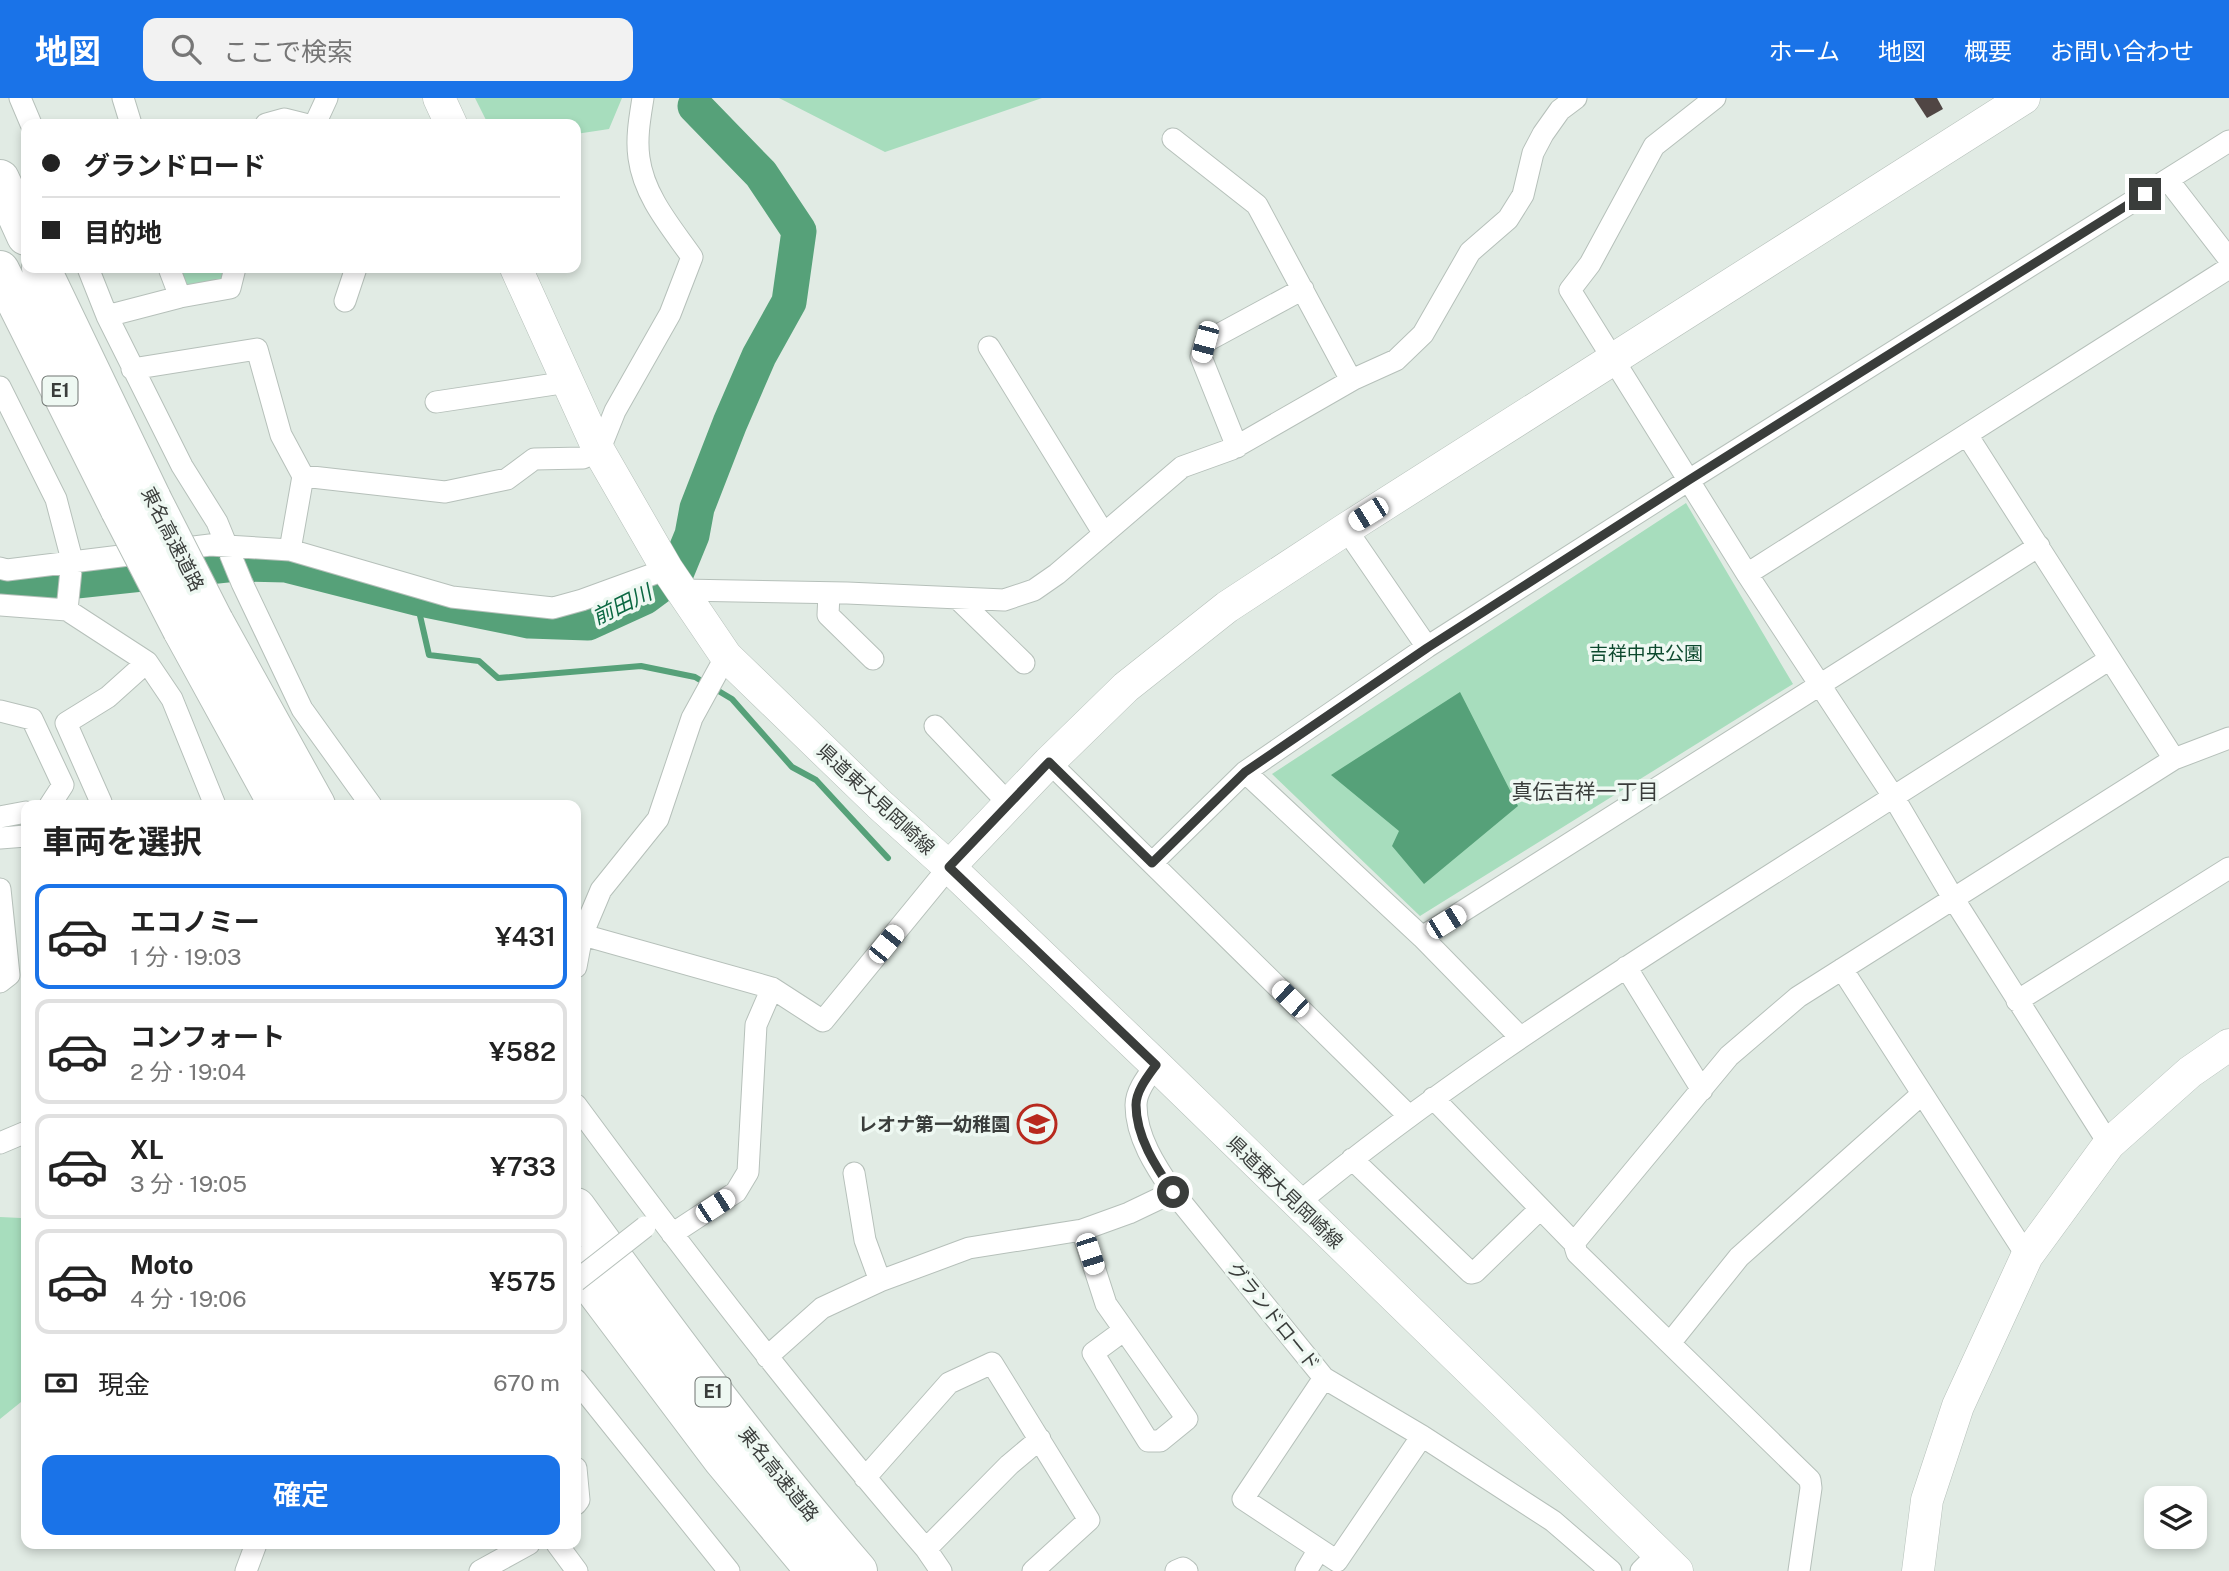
<!DOCTYPE html>
<html lang="ja">
<head>
<meta charset="utf-8">
<style>
  :root { --surface:#fff; --page:#f2f2f2; --text:#222; --muted:#767676; --line:#e0e0e0; --accent:#1a73e8 }
  body { margin:0; font-family:"Public Sans","Noto Sans JP",sans-serif; background:var(--page); color:var(--text); height:100vh; display:flex; flex-direction:column; font-size:26px; white-space:nowrap }
  * { box-sizing:border-box; margin:0 }
  p { font-size:23px; color:var(--muted) }
  .icon { flex:none; width:38px; height:38px; fill:none; stroke:currentColor; stroke-width:2; stroke-linecap:round; stroke-linejoin:round }
  .map { position:relative; flex:1; overflow:hidden }
  .sheet { position:absolute; left:21px; top:702px; width:560px; height:749px; display:flex; flex-direction:column; background:var(--surface); border-radius:14px; box-shadow:0 4px 10px #0003 }
  .sheet>* { flex:none }
  .top-card { position:absolute; left:21px; top:21px; width:560px; height:154px; border-radius:14px; box-shadow:0 4px 10px #0003; display:grid; align-content:center; height:154px; padding:0 21px; background:var(--surface) }
  .fabs { position:absolute; left:2144px; top:1388px; display:grid; gap:14px }
  .fabs a { display:grid; place-items:center; width:63px; height:63px; border-radius:14px; background:var(--surface); box-shadow:0 4px 10px #0003; font-size:35px }
  .end { position:absolute; width:32px; height:32px; margin:-16px; border:9px solid #3a3d3b; background:#fff; box-shadow:0 0 0 4px #fff }
  .from { border-radius:50% }
  .car { position:absolute; width:21px; height:42px; margin:-21px -10px; border-radius:9px; box-shadow:0 0 5px 2px #0007; background:linear-gradient(#fff 24%,#345 0 40%,#fff 0 76%,#345 0 86%,#fff 0) }
  .top-card b { display:flex; align-items:center; gap:24px; height:66px; font-size:26px }
  .top-card b+b { border-top:2px solid var(--line) }
  .top-card i { width:18px; height:18px; background:var(--text) }
  ul { padding:0; list-style:none }
  li { display:flex; align-items:center; gap:21px; height:105px; margin:0 14px 10px; padding:0 7px; border:4px solid var(--line); border-radius:14px }
  li div { flex:1 }
  li b { display:block; font-size:26px }
  li em { font-style:normal; font-weight:600 }
  li.active { border-color:var(--accent) }
  li>.icon { width:63px; height:63px; stroke-width:1.5 }
  h2 { padding:0 21px; font-size:32px; line-height:84px }
  .pay { display:flex; align-items:center; gap:18px; height:77px; padding:0 21px; font-size:26px }
  .pay p { margin-inline-start:auto }
  .action { display:flex; gap:14px; margin-top:auto; padding:14px 21px }
  .action a { flex:1; height:80px; border-radius:14px; background:var(--accent); color:#fff; font-size:28px; font-weight:600; line-height:80px; text-align:center }
  header { display:flex; align-items:center; gap:42px; box-sizing:border-box; height:98px; padding:0 35px; background:var(--accent); color:#fff }
  header strong { font-size:33px }
  nav { display:flex; gap:38px; margin-inline-start:auto; font-size:24px }
  .search { width:490px; height:63px; background:var(--page); display:flex; align-items:center; gap:18px; box-sizing:border-box; padding:0 24px; border-radius:14px; color:var(--muted); font-size:26px }
  .map>svg:first-child { display:block }
</style>
</head>
<body>
<header>
<strong>地図</strong>
<div class="search"><svg class="icon" aria-label="search" viewBox="0 0 24 24"><circle cx="10" cy="10" r="6"/><path d="M15 15l6 6"/></svg>ここで検索</div>
<nav><a>ホーム</a><a>地図</a><a>概要</a><a>お問い合わせ</a></nav>
</header>
<div class="map">
<svg width="2229" height="1473" viewBox="0 0 2229 1473">
  <rect width="100%" height="100%" fill="#e1ebe4"/>
  <!-- green -->
  <path fill="#a7ddbd" d="M475 0H622L609 31 576 36V26H488Z
    M779 0H1042L885 54Z
    M178 170H227L224 182 189 191Z
    M1686 405 1793 586 1420 818 1272 676Z
    M0 1119 21 1120 26 1123V1300L0 1321Z"/>
  <!-- water -->
  <path fill="#56a179" d="M1460 594 1518 708 1424 786 1392 748 1399 733 1331 677Z"/>
  <g fill="none" stroke-linecap="round" stroke-linejoin="round">
    <!-- stream -->
    <path stroke="#56a179" stroke-width="6" d="M416 500 429 557 479 563 498 580 641 568 695 579 732 601 792 669 816 682 888 760"/>
    <!-- river -->
    <path stroke="#56a179" stroke-width="35" d="M0 487 20 489 236 466 286 467 416 500 529 523 588 525 645 499 676 476 692 437 697 410 730 325 759 258 789 204 799 133 761 76 695 8"/>
  </g>
  <!-- building -->
  <path fill="#504644" d="M1914 0H1937L1943 11 1927 20Z"/>
  <g fill="none" stroke-linecap="round" stroke-linejoin="round">
    <defs>
      <path id="street" d="M20 0 31 26
        M123 0 131 26
        M1715 0 1654 48 1590 166 1570 192 1747 476 1893 698 1953 800 2109 1046
        M266 26 284 21 304 26
        M315 26 327 0
        M1173 41 1257 107 1351 282
        M2168 82 2229 161
        M88 170 107 218 182 368 217 424 242 485 302 611 371 707
        M169 170 180 199
        M345 203 356 170
        M107 218 180 199 230 190 235 170
        M989 249 1104 436
        M132 271 257 251 281 337 303 378
        M0 289 56 401 72 462 67 512
        M436 304 568 284
        M1967 337 2174 661
        M1237 349 1201 259 1205 244 1303 191
        M1346 431 1427 549
        M290 452 303 378 445 394 507 381 534 361 583 360 599 353 615 313 670 216 692 159C671 129 644 98 639 60 636 40 640 19 643 0
        M0 470 7 472 210 447 290 452 452 499 553 510 582 502 667 471
        M1747 476 2229 170
        M682 492 847 495 1004 502 1034 492 1057 476 1182 369 1232 351 1354 281 1396 262 1423 236 1470 154 1508 121 1523 97 1533 55 1543 36 1560 12 1576 0
        M829 495 828 517 873 561
        M957 500 1024 565
        M0 507 67 512 147 564 172 601 215 707
        M0 613 32 621 63 687 50 707
        M935 628 1009 706
        M1049 664 1409 1018
        M1245 674 1422 839 1520 939
        M100 707 101 704 66 625 108 599 147 564
        M0 719 26 714
        M0 740 26 738
        M1152 765 1245 674 1427 549 1689 382 2229 43
        M0 791 9 877 0 884
        M576 835 772 890 823 923 949 769
        M1422 839 2039 448
        M576 869 582 837 601 792 658 721 692 620 726 558
        M1626 869 1702 992
        M1842 871 2027 1158
        M2017 903 2229 770
        M1156 967C1148 978 1136 993 1136 1007 1136 1039 1156 1069 1173 1094L1324 1280 1422 1338 1553 1423 1611 1473
        M1433 1000 1574 1145 1577 1155 1810 1382 1811 1390 1799 1473
        M576 1007C688 1159 803 1308 926 1451L941 1473
        M0 1045 26 1034
        M1352 1061 1471 1175 1475 1174 1540 1111
        M854 1075 865 1142 880 1183
        M1297 1106C1429 997 1573 903 1717 811 1848 727 1979 644 2110 561
        M1082 1132 1106 1206 1187 1321 1160 1343H1148L1093 1255 1123 1233
        M672 1136 736 1094 748 1074 756 927 772 890
        M1574 1145 1729 958 1798 899 2174 661 2229 640
        M1670 1245 1739 1159 1922 996
        M767 1259 822 1210 880 1183 969 1150 1082 1132 1129 1115 1173 1094
        M1324 1280 1243 1401 1337 1463 1422 1338
        M576 1282 729 1473
        M576 1370 579 1402 576 1406
        M865 1380 949 1285 992 1265 1089 1422 1033 1473
        M557 1446 577 1473
        M926 1451 1009 1367 1040 1341
        M246 1473 256 1446
        M480 1473 529 1446
        M1176 1473 1183 1470 1187 1473
        M1306 1473 1318 1453
        M1641 1473 1659 1455"/>
      <path id="secondary" d="M439 0 451 26
        M516 170 599 353 667 471 726 558 879 706 949 769 1156 967 1677 1473
        M949 769 1049 664 1126 589 1227 509 1346 431 2024 0
        M1918 1473 1927 1402 1958 1308 2027 1158 2109 1046 2190 974 2229 947"/>
      <path id="highway" d="M0 81 26 138
        M41 170 152 401
        M0 172 120 412
        M214 523 316 707
        M182 532 278 707
        M576 1109C666 1233 758 1357 858 1473
        M576 1167 722 1361 815 1473"/>
    </defs>
    <!-- street casing -->
    <use href="#street" stroke="#b6c0ba" stroke-width="23"/>
    <!-- secondary casing -->
    <use href="#secondary" stroke="#b6c0ba" stroke-width="33"/>
    <!-- highway casing -->
    <use href="#highway" stroke="#b6c0ba" stroke-width="40"/>
    <!-- street -->
    <use href="#street" stroke="#fff" stroke-width="21"/>
    <!-- secondary -->
    <use href="#secondary" stroke="#fff" stroke-width="32"/>
    <!-- highway -->
    <use href="#highway" stroke="#fff" stroke-width="38"/>
    <defs>
      <path id="street-bridge" d="M576 1183 645 1129"/>
      <path id="highway-bridge" d="M152 401 214 523
        M120 412 182 532"/>
    </defs>
    <!-- street-bridge casing -->
    <use href="#street-bridge" stroke="#b6c0ba" stroke-width="23" stroke-linecap="butt"/>
    <!-- highway-bridge casing -->
    <use href="#highway-bridge" stroke="#b6c0ba" stroke-width="40" stroke-linecap="butt"/>
    <!-- street-bridge -->
    <use href="#street-bridge" stroke="#fff" stroke-width="21"/>
    <!-- highway-bridge -->
    <use href="#highway-bridge" stroke="#fff" stroke-width="38"/>
  </g>
  <g fill="none" stroke-linecap="round" stroke-linejoin="round">
    <!-- route -->
    <path stroke="#3a3d3b" stroke-width="9" d="M1173 1094C1156 1069 1136 1039 1136 1007 1136 993 1148 978 1156 967L949 769 1049 664 1152 765 1245 674 1427 550 1689 382 2145 96"/>
  </g>
  <!-- icons -->
  <defs>
    <symbol id="school-ring" viewBox="-11 -11 22 22"><circle r="9.5" fill="#eef8f2" stroke="#b82a1e" stroke-width="1.5"/><path d="M0-5L7-2L0 1L-7-2ZM-4 1L0 2.5L4 1V4Q0 6-4 4Z" fill="#b82a1e"/></symbol>
  </defs>
  <g fill-rule="evenodd">
    <use href="#school-ring" x="1015" y="1004" width="44" height="44"/>
  </g>
  <g text-anchor="middle" stroke-width="7" stroke-linejoin="round" paint-order="stroke">
    <!-- shield labels -->
    <g fill="#eef8f2" stroke="#707572" stroke-width="2">
      <rect x="42.5" y="278.5" width="35" height="29" rx="5"/>
      <rect x="695.5" y="1279.5" width="35" height="29" rx="5"/>
    </g>
    <g font-size="18" font-weight="bold" fill="#3a3d3b">
      <text x="60" y="299">E1</text>
      <text x="713" y="1300">E1</text>
    </g>
    <!-- street labels -->
    <g font-size="19" fill="#3a3d3b" stroke="#eef8f2">
      <text transform="translate(173 441) rotate(63)" y="7">東名高速道路</text>
      <text transform="translate(876 701) rotate(43)" y="7">県道東大見岡崎線</text>
      <text transform="translate(1285 1094) rotate(44)" y="7">県道東大見岡崎線</text>
      <text transform="translate(1274 1218) rotate(51)" y="7">グランドロード</text>
      <text transform="translate(779 1376) rotate(51)" y="7">東名高速道路</text>
    </g>
    <!-- park labels -->
    <g font-size="19" fill="#0d492e" stroke="#eef8f2">
      <text x="1646" y="562">吉祥中央公園</text>
    </g>
    <!-- poi labels -->
    <g font-size="19" font-weight="bold" fill="#3a3d3b" stroke="#eef8f2" text-anchor="end">
      <text x="1010" y="1033">レオナ第一幼稚園</text>
    </g>
    <!-- water labels -->
    <g font-size="21" font-style="italic" fill="#0a6741" stroke="#eef8f2">
      <text transform="translate(622 507) rotate(-26)" y="7">前田川</text>
    </g>
    <!-- neighbourhood labels -->
    <g font-size="21" fill="#3a3d3b" stroke="#eef8f2">
      <text x="1585" y="701">真伝吉祥一丁目</text>
    </g>
  </g>
</svg>
<div class="fabs">
<a><svg class="icon" aria-label="layers" viewBox="0 0 24 24"><path d="M12 4l9 5-9 5-9-5zM3 14l9 5 9-5"/></svg></a>
</div>
<i class="end from" style="left:1173px;top:1094px"></i>
<i class="end" style="left:2145px;top:96px"></i>
<i class="car" style="left:1205px;top:244px;rotate:195deg"></i>
<i class="car" style="left:1368px;top:416px;rotate:238deg"></i>
<i class="car" style="left:1446px;top:824px;rotate:58deg"></i>
<i class="car" style="left:886px;top:846px;rotate:39deg"></i>
<i class="car" style="left:1290px;top:901px;rotate:314deg"></i>
<i class="car" style="left:715px;top:1108px;rotate:57deg"></i>
<i class="car" style="left:1090px;top:1156px;rotate:162deg"></i>
<div class="top-card">
<b><i class="from"></i>グランドロード</b>
<b><i></i>目的地</b>
</div>
<section class="sheet">
<h2>車両を選択</h2>
<ul>
<li class="active"><svg class="icon" aria-label="car" viewBox="0 0 24 24"><path d="M5 17H2v-5l4-1 3-4h7l3 4 3 1v5h-3M9 17h6M6 11h13"/><circle cx="7" cy="17" r="2"/><circle cx="17" cy="17" r="2"/></svg><div><b>エコノミー</b><p>1 分 · 19:03</p></div><em>¥431</em></li>
<li><svg class="icon" aria-label="car" viewBox="0 0 24 24"><path d="M5 17H2v-5l4-1 3-4h7l3 4 3 1v5h-3M9 17h6M6 11h13"/><circle cx="7" cy="17" r="2"/><circle cx="17" cy="17" r="2"/></svg><div><b>コンフォート</b><p>2 分 · 19:04</p></div><em>¥582</em></li>
<li><svg class="icon" aria-label="car" viewBox="0 0 24 24"><path d="M5 17H2v-5l4-1 3-4h7l3 4 3 1v5h-3M9 17h6M6 11h13"/><circle cx="7" cy="17" r="2"/><circle cx="17" cy="17" r="2"/></svg><div><b>XL</b><p>3 分 · 19:05</p></div><em>¥733</em></li>
<li><svg class="icon" aria-label="car" viewBox="0 0 24 24"><path d="M5 17H2v-5l4-1 3-4h7l3 4 3 1v5h-3M9 17h6M6 11h13"/><circle cx="7" cy="17" r="2"/><circle cx="17" cy="17" r="2"/></svg><div><b>Moto</b><p>4 分 · 19:06</p></div><em>¥575</em></li>
</ul>
<div class="pay"><svg class="icon" aria-label="cash" viewBox="0 0 24 24"><path d="M3 7h18v10H3z"/><circle cx="12" cy="12" r="2"/></svg>現金<p>670 m</p></div>
<div class="action"><a>確定</a></div>
</section>
</div>
</body>
</html>
